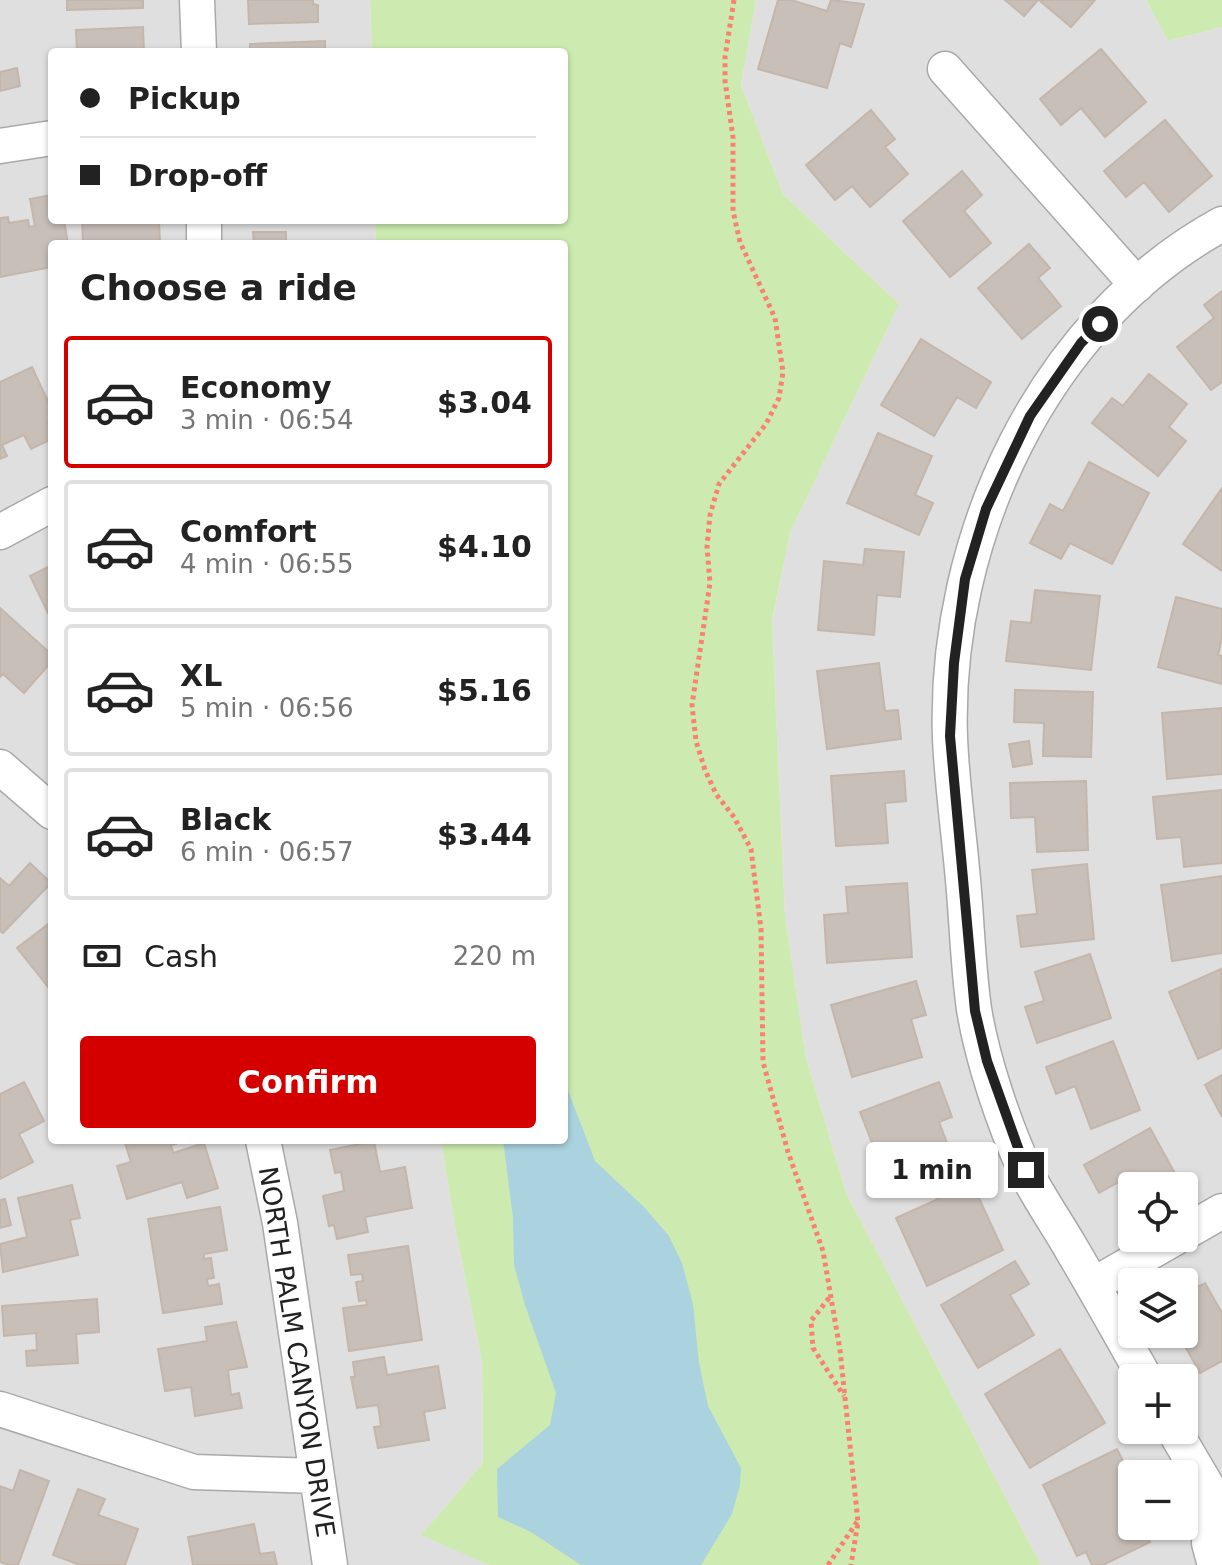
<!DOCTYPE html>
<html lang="en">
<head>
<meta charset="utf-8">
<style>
  :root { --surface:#fff; --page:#f6f6f6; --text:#222; --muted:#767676; --line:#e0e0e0; --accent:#d40000 }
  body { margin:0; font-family:"DejaVu Sans",sans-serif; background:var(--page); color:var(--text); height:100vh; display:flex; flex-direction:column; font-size:30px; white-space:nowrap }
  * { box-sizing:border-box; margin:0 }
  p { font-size:26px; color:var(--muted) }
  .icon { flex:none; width:44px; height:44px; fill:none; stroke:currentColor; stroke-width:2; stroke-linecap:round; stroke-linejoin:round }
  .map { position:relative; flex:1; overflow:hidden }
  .panel { position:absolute; left:48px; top:240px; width:520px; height:904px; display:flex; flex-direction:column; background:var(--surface); border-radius:8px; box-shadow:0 2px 6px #0004 }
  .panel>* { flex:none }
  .banner { position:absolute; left:48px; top:48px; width:520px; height:176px; border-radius:8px; box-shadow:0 2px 6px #0004; display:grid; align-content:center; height:176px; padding:0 32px; background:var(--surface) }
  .tools { position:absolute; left:1118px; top:1172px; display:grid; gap:16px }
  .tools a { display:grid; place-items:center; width:80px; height:80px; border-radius:8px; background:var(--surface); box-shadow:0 2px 6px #0004; font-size:40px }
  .end { position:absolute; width:36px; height:36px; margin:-18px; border:10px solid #222; background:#fff; box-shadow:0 0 0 4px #fff }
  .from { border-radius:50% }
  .bubble { position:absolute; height:56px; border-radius:8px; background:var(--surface); box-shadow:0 2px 6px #0004; font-size:26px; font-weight:600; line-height:56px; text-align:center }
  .banner b { display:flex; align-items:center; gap:28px; height:76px; font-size:30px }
  .banner b+b { border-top:2px solid var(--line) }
  .banner i { width:20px; height:20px; background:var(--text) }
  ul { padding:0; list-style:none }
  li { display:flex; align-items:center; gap:24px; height:132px; margin:0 16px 12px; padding:0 16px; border:4px solid var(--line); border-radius:8px }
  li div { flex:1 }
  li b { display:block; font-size:30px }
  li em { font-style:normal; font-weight:600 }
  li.current { border-color:var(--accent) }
  li>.icon { width:72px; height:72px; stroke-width:1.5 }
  h2 { padding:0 32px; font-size:36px; line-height:96px }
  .pay { display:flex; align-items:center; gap:20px; height:88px; padding:0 32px; font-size:30px }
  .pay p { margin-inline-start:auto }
  .primary-button { display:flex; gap:16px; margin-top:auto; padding:16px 32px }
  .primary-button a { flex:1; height:92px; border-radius:8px; background:var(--accent); color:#fff; font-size:32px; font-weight:600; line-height:92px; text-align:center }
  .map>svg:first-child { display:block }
</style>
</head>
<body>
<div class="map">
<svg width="1222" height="1565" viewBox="0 0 1222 1565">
  <rect width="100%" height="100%" fill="#f2efe9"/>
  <!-- residential -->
  <path fill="#e0dfdf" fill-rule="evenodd" d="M0 0H370L372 52H52V220H375L376 244H52V1140H441L455 1227 482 1361 483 1463 422 1534 489 1565H0Z
    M756 0H1146L1168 41 1222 27V1565H1041L846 1193 806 1058 785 916 772 622 790 533 899 304 783 194 741 85ZM1132 1186H1184V1238H1132ZM1132 1282H1184V1334H1132ZM1132 1378H1184V1430H1132ZM1132 1474H1184V1526H1132Z"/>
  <!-- grass -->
  <path fill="#cdebb0" d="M370 0H756L741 85 783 194 899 304 790 533 772 621 785 916 806 1058 846 1193 1041 1565H489L421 1535 483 1463 482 1361 455 1227 441 1140H564V244H376L375 220H564V52H372Z
    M1146 0H1222V27L1168 41Z"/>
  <!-- water -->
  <path fill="#aad3df" d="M564 1080 595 1161 645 1208 669 1236 682 1263 693 1304 699 1363 708 1406 741 1468 740 1485 732 1514 701 1565H581L531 1532 498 1517 497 1469 550 1425 556 1393 525 1305 514 1265 513 1218 503 1140H564Z"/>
  <!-- building -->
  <path fill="#c7bfb8" stroke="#c4b6ab" stroke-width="2" d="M67 0H143V8L67 10Z
    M248 0H313V4L318 5V22L249 24Z
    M778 0H791L827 11 831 0 864 4 851 47 840 43 827 88 758 69Z
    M1005 0H1038L1024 16Z
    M1039 0H1095L1071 27Z
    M143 27 144 52H77L76 30Z
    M325 41V52H250V44Z
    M1101 49 1146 102 1105 137 1081 108 1061 125 1040 99Z
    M17 68 20 86 0 91V72Z
    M871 110 895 139 885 147 908 174 870 207 852 186 835 200 806 165Z
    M1165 120 1212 176 1169 212 1144 182 1126 197 1104 171Z
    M962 171 982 195 964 211 991 243 950 277 903 221Z
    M52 195V220H64L68 244H52V267L0 277V218L8 217 9 223 28 220 29 227 35 226 30 199Z
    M82 220H159L160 244H83Z
    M253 232H286V244H254Z
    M1029 244 1050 268 1038 278 1061 306 1022 339 978 288Z
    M1222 291V382L1211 390 1177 347 1214 318 1204 305Z
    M921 339 991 382 976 408 957 397 934 436 881 405Z
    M32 367 52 410V421L48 423 52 439 31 449 24 435 2 445 7 456 0 459V382Z
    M1149 374 1187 404 1169 427 1186 441 1158 476 1092 423 1112 398 1123 406Z
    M878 433 932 456 915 495 933 503 919 535 847 503Z
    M1089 462 1149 493 1112 564 1070 543 1061 559 1030 543 1050 504 1063 511Z
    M1222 488V571L1183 544Z
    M865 549 904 552 900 597 877 595 874 635 818 630 824 561 863 565Z
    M52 565V621L30 576Z
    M1035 590 1100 596 1091 670 1006 661 1011 621 1031 623Z
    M1176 597 1222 609V638L1218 655 1222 656V684L1158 667Z
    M0 608 52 655V661L24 693 3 674 0 677Z
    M879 663 885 711 898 710 901 739 827 749 817 671Z
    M1015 690 1093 692 1091 757 1043 756 1044 723 1014 722Z
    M1222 708V774L1167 779 1162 713Z
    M1029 741 1032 764 1013 767 1009 744Z
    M904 771 906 801 885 803 888 843 836 846 831 776Z
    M1086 781 1088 850 1037 852 1035 817 1011 818 1010 783Z
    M1222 790V863L1184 867 1181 837 1157 839 1153 797Z
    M30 863 51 883 3 933 0 931V878L9 886Z
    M1087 864 1094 939 1021 947 1017 916 1037 914 1032 870Z
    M1222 876V953L1172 961 1161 885Z
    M907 883 912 957 827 963 824 915 848 913 846 887Z
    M52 921V992L17 948Z
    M1090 954 1111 1018 1037 1043 1025 1007 1044 1001 1035 972Z
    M1221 969 1222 1048 1198 1059 1169 992Z
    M916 981 926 1015 911 1019 922 1057 852 1077 831 1005Z
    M1113 1041 1140 1110 1091 1129 1075 1086 1056 1094 1046 1067Z
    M1222 1075V1117L1205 1085Z
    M24 1082 44 1121 19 1134 33 1162 0 1179V1094Z
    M939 1082 952 1117 939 1122 954 1161 889 1186 860 1112Z
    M1150 1128 1182 1186H1132V1189L1126 1178 1099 1193 1084 1165Z
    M124 1140H175L176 1144 171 1145 173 1153 204 1143 218 1188 187 1198 182 1182 127 1199 117 1166 131 1162Z
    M374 1141 380 1172 405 1167 412 1208 365 1217 368 1232 337 1239 334 1225 329 1226 323 1196 344 1191 341 1172 335 1173 330 1150Z
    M965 1168 1003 1250 927 1286 896 1218 938 1199 931 1183Z
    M72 1185 80 1218 70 1220 78 1255 3 1272 0 1244 27 1237 18 1198Z
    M5 1199 11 1225 0 1228V1200Z
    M220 1207 227 1250 204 1254V1259L211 1258 214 1278 207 1279 208 1286 219 1284 222 1304 163 1313 148 1219Z
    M408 1246 422 1340 349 1351 343 1308 367 1305 366 1300 359 1301 356 1282 363 1281 362 1274 351 1275 348 1255Z
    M1015 1261 1029 1284 1010 1295 1034 1335 978 1368 941 1305Z
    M1205 1283 1222 1313V1361L1200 1373 1178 1334H1184V1294Z
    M97 1299 99 1332 76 1334 78 1363 27 1366 26 1351 37 1350 36 1333 4 1336 2 1306Z
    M236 1322 247 1367 228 1370 231 1395 239 1393 242 1408 195 1416 191 1387 165 1391 158 1349 207 1341 205 1327Z
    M1060 1349 1105 1423 1030 1468 985 1394Z
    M384 1357 387 1375 438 1366 445 1408 424 1412 429 1440 378 1448 374 1427 381 1426 378 1405 357 1408 351 1377H355L353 1362Z
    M1117 1449 1132 1479V1489L1126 1492 1132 1504V1526H1142L1150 1542 1103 1565H1092L1086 1552 1077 1556 1043 1485Z
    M20 1470 49 1481 18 1565H9L0 1562V1486L13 1491Z
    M78 1489 105 1499 98 1515 138 1529 125 1565H80L53 1555Z
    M254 1524 260 1554 274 1552 277 1565H193L188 1537Z"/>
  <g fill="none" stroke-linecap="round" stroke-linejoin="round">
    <defs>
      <path id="minor" d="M197 0 199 52
        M945 69 1137 285
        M0 146 52 138
        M204 220V244
        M0 532 52 504
        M0 767 52 812
        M263 1140 280 1223 330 1565
        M1184 1233 1222 1211
        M1093 1285 1175 1238
        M1145 1378C1120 1333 1094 1287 1068 1243 1054 1219 1037 1195 1025 1170 1004 1124 982 1059 974 1009 968 967 967 923 963 880 959 833 952 785 950 738 943 538 1043 322 1222 224
        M0 1409 194 1472 317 1476
        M1174 1430 1222 1512
        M1215 1502 1209 1543 1215 1565"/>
    </defs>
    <!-- minor casing -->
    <use href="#minor" stroke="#a9a9a9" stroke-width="37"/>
    <!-- path -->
    <path stroke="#fa8072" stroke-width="5" stroke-dasharray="4 4" stroke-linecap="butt" d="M734 0 725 57V81L733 137V211L740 242 775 318 783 372 779 398 766 424 719 484 710 515 707 547 710 583 692 705 696 741 705 770 716 794 734 817 751 849 761 929 763 1062 788 1152 823 1251 840 1350 858 1522 851 1565
      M829 1298 811 1321 813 1348 844 1396
      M828 1565 857 1522"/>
    <!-- minor -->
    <use href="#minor" stroke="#fff" stroke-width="34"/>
  </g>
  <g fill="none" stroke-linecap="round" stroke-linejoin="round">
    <!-- route -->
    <path stroke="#222" stroke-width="10" d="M1026 1170 987 1061 975 1011 950 736 954 663 965 579 986 509 1030 416 1081 343 1100 324"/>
  </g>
  <g text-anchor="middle" stroke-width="6" stroke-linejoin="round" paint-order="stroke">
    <!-- street labels -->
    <g font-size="26" fill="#222" stroke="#fff">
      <text transform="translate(297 1352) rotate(81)" y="9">NORTH PALM CANYON DRIVE</text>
    </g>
  </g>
</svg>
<div class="tools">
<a><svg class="icon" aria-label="locate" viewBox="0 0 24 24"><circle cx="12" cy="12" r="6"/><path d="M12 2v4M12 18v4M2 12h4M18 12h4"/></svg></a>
<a><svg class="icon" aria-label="layers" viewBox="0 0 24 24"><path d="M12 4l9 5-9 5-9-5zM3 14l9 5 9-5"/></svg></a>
<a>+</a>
<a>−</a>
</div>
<i class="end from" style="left:1100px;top:324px"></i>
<i class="end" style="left:1026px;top:1170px"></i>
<div class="bubble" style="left:866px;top:1142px;width:132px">1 min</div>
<div class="banner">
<b><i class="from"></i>Pickup</b>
<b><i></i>Drop-off</b>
</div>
<section class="panel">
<h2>Choose a ride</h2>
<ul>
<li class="current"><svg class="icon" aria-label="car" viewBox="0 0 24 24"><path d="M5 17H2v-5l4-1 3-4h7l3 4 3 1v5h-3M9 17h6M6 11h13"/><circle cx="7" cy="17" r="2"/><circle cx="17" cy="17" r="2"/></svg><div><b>Economy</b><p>3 min · 06:54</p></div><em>$3.04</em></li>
<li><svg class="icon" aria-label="car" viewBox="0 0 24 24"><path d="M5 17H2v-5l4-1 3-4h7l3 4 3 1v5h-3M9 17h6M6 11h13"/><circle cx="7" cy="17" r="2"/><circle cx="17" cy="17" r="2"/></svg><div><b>Comfort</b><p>4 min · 06:55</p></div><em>$4.10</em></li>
<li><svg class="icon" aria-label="car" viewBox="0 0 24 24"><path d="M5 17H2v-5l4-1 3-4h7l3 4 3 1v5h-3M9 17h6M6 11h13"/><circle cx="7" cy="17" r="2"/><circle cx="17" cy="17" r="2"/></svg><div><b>XL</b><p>5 min · 06:56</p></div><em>$5.16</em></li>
<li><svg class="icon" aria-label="car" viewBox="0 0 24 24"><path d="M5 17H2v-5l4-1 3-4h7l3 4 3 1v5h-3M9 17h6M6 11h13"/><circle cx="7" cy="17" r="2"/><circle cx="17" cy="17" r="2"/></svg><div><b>Black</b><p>6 min · 06:57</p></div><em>$3.44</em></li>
</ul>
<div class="pay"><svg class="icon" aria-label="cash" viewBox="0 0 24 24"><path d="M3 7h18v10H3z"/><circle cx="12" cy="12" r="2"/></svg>Cash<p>220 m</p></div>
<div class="primary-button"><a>Confirm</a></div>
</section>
</div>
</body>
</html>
